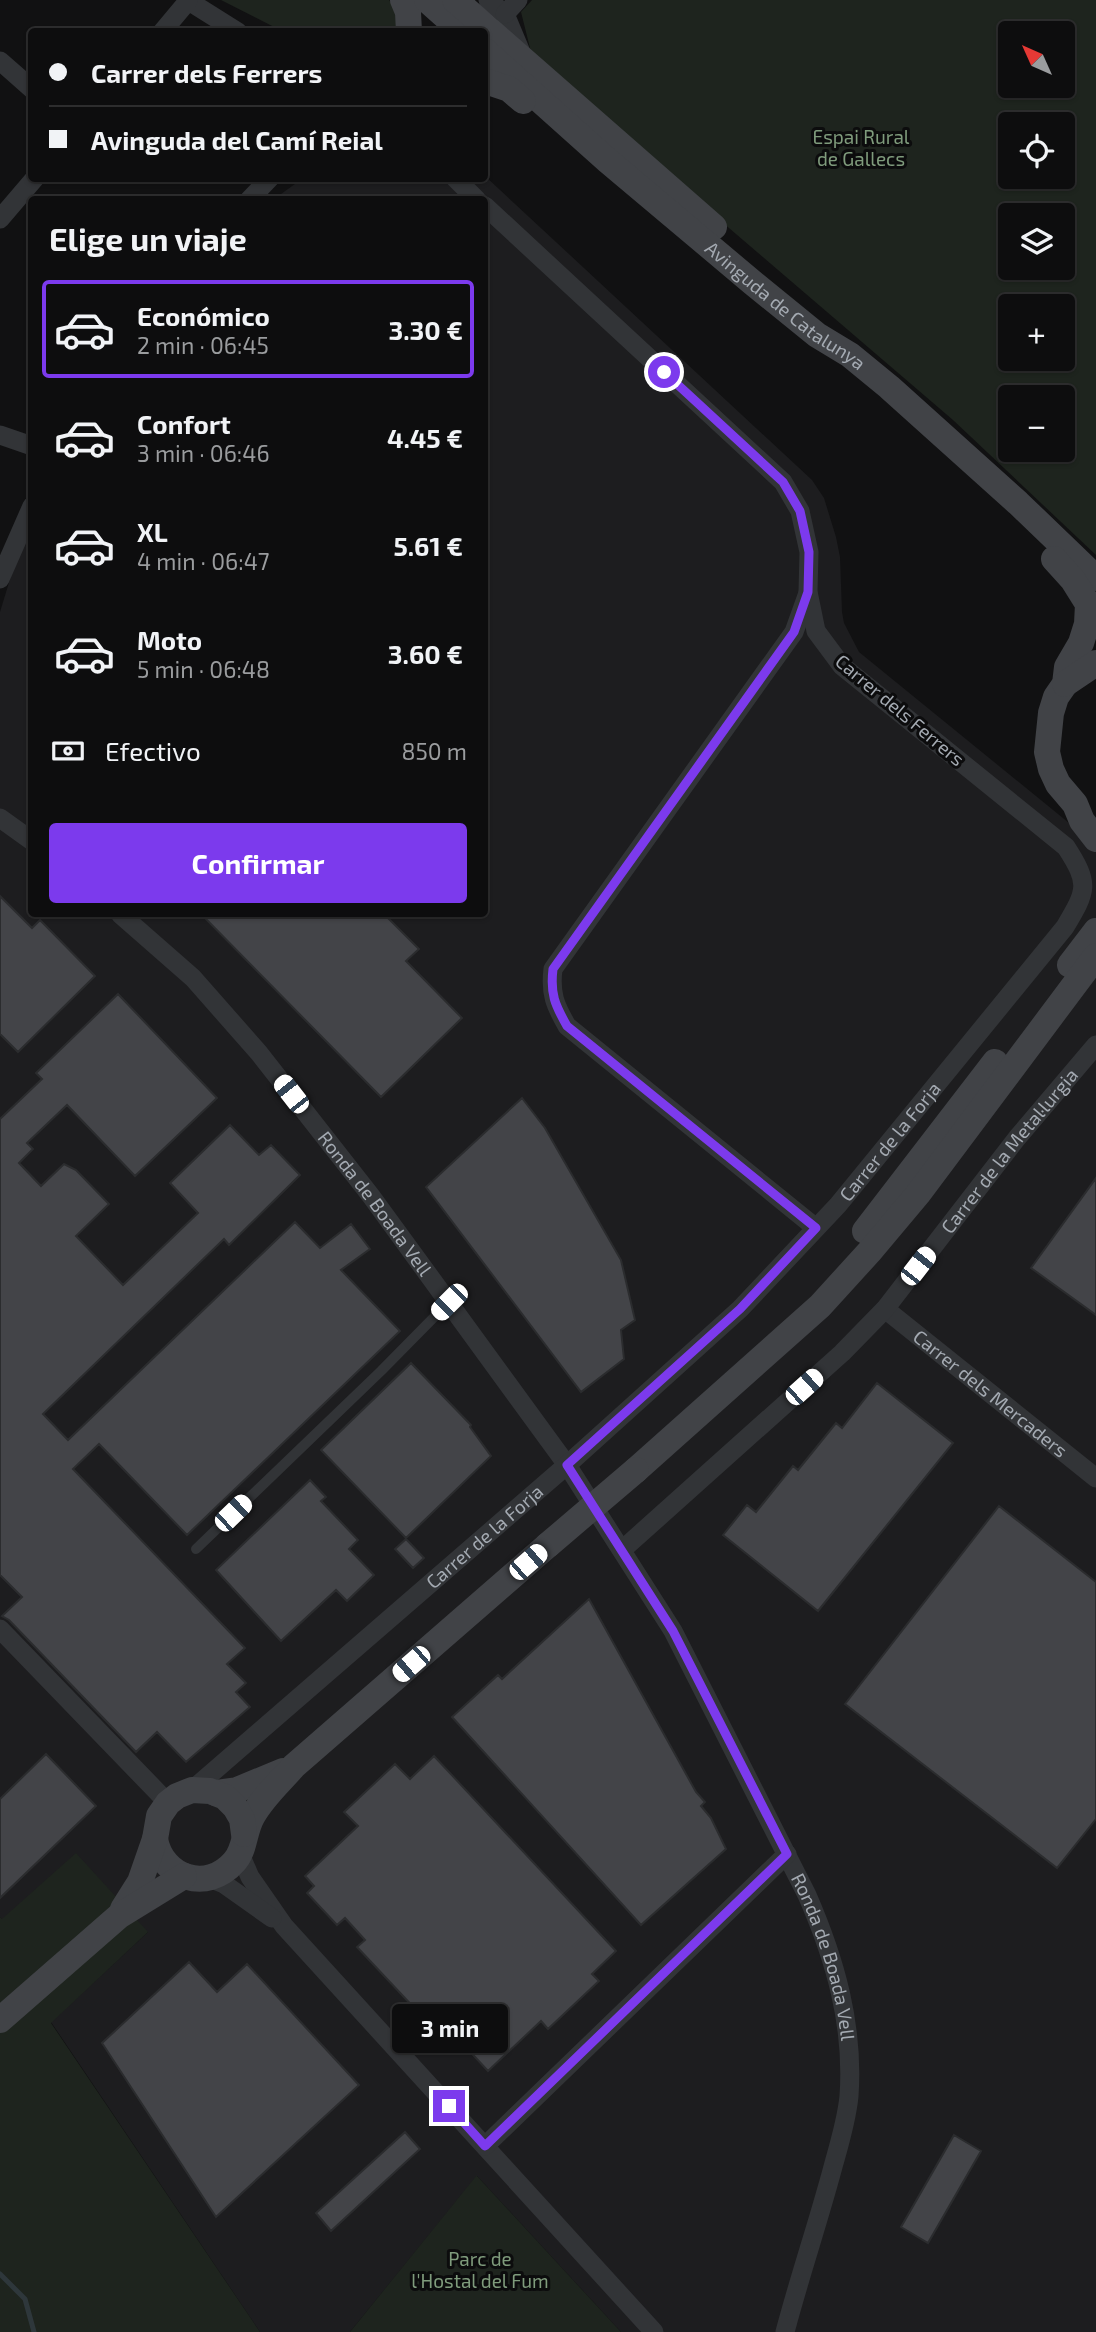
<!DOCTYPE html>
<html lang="es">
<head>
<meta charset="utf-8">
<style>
  :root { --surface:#0d0d0e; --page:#161617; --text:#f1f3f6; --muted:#9a9c9e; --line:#2d2d2e; --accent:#7c3aed }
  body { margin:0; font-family:"Exo 2",sans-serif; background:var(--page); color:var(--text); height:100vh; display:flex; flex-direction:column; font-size:26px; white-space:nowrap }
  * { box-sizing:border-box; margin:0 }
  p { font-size:23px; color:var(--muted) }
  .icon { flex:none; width:38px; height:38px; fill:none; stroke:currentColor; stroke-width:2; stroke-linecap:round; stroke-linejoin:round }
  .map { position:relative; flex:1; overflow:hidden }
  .drawer { position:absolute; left:28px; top:196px; width:460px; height:721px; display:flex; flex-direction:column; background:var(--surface); border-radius:7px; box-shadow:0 2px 5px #0004,0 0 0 2px var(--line) }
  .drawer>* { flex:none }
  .guide { position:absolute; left:28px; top:28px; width:460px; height:154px; border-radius:7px; box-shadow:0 2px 5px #0004,0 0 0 2px var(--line); display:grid; align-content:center; height:154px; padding:0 21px; background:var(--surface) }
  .needle { width:46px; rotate:315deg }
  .buttons { position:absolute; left:998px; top:21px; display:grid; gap:14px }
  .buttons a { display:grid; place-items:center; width:77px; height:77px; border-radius:7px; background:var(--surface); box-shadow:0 2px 5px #0004,0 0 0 2px var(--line); font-size:35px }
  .end { position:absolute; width:32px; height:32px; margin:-16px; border:9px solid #7c3aed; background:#fff; box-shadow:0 0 0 4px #fff }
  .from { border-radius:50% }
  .bubble { position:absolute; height:49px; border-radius:7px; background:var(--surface); box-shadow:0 2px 5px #0004,0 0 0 2px var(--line); font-size:23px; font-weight:700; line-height:49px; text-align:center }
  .car { position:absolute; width:21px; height:42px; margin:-21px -10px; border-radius:9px; box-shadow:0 0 5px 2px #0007; background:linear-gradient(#fff 24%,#345 0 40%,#fff 0 76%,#345 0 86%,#fff 0) }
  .guide b { display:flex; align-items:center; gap:24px; height:66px; font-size:26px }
  .guide b+b { border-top:2px solid var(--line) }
  .guide i { width:18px; height:18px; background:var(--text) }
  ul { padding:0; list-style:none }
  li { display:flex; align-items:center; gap:21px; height:98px; margin:0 14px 10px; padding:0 7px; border:4px solid transparent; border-radius:7px }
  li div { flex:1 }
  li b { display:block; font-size:26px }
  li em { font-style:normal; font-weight:700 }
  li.on { border-color:var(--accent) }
  li>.icon { width:63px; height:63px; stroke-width:1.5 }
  h2 { padding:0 21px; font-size:32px; line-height:84px }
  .pay { display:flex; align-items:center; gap:18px; height:77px; padding:0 21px; font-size:26px }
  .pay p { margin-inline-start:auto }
  .action { display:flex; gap:14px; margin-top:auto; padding:14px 21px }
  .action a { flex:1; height:80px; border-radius:7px; background:var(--accent); color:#fff; font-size:28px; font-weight:700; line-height:80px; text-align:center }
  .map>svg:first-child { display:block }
</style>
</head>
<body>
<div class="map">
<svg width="1096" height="2332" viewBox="0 0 1096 2332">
  <rect width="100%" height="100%" fill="#111112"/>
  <!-- built -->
  <path fill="#1d1d1f" d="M485 176 812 480 824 498 836 537 840 557 842 612 844 623 859 652 1096 845V2332H621L477 2176 350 2332H260L51 2022 148 1932 2 1919 0 1917V612L14 566 31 530 32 914H485V200L274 199 302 179 485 178Z"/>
  <!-- green -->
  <path fill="#1e241e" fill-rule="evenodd" d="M221 0H389L401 15 399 31H282Z
    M532 0H1096V555L953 420 533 60 521 12ZM1010 33H1062V86H1010ZM1010 124H1062V177H1010ZM1010 215H1062V268H1010ZM1010 306H1062V359H1010ZM1010 397H1062V450H1010Z
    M76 1853 148 1932 51 2023 260 2332H0V1917L2 1919Z
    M477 2175V2176L621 2332H350Z"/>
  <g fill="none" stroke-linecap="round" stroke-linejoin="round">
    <!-- stream -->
    <path stroke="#2e373b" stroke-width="5" d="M0 2274 25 2299 34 2332"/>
  </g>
  <!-- building -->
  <path fill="#434448" stroke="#2b2c2e" stroke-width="2" d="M0 896 32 928 40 920 95 976 18 1052 0 1034Z
    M201 914H384L419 949 406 961 462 1018 381 1097Z
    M118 994 217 1098 135 1176 67 1105 27 1143 33 1149 19 1163 41 1186 64 1164 76 1170 109 1204 76 1236 123 1285 198 1213 170 1183 230 1125 259 1155 271 1145 300 1175 229 1245 224 1239 43 1414 68 1440 295 1222 320 1248 351 1224 370 1249 341 1270 400 1331 187 1535 99 1444 73 1469 245 1648 227 1664 246 1683 236 1692 250 1707 186 1762 157 1732 136 1752 9 1620 2 1616 22 1597 0 1575V1119L42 1079 36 1073Z
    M522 1098 545 1128 621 1260 635 1320 621 1330 624 1359 581 1392 426 1187Z
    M1096 1178V1315L1031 1268Z
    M411 1363 471 1425 470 1427 491 1456 406 1538 321 1450Z
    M877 1383 953 1443 818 1611 723 1535 747 1505 756 1512 793 1466 798 1470 836 1423 842 1428Z
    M310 1480 326 1497 321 1501 358 1540 349 1549 374 1575 347 1601 336 1590 281 1641 216 1570Z
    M999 1506 1096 1582V1819L1057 1868 845 1704Z
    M406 1539 424 1558 413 1568 395 1549Z
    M589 1599 696 1792 705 1802 701 1806 711 1818 726 1849 641 1925 452 1717 498 1675 502 1679Z
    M46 1754 96 1806 0 1898V1799Z
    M434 1756 616 1951 592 1974 599 1981 548 2029 541 2021 488 2071 426 2004 418 2012 357 1947 365 1940 345 1918 337 1925 307 1893 314 1886 305 1876 358 1826 344 1812 395 1764 410 1779Z
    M189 1962 217 1992 247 1964 359 2085 216 2217 102 2043Z
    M405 2132 420 2149 331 2231 316 2213Z
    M954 2135 981 2151 928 2243 901 2227Z"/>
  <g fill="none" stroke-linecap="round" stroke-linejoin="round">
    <!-- lane -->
    <path stroke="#323437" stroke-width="10" d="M196 1549 381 1371 449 1302"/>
    <!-- street -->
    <g stroke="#323437" stroke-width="19">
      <path d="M187 0 238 32"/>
      <path d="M488 0 505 14 523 57"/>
      <path d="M505 14 518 0"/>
      <path d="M162 32 188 1"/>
      <path d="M0 61 32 89"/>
      <path d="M455 178 477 200"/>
      <path d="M249 200 270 178"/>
      <path d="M0 219 35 178"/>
      <path d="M0 435 32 446"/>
      <path d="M0 579 32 506"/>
      <path d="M808 593 794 632 553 969C550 994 555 1005 567 1026L816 1228"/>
      <path d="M0 818 32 841"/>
      <path id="s1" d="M120 914 193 978 259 1053 371 1196 567 1465 673 1631 807 1895C835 1959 854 2025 849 2096 847 2118 840 2142 834 2163 819 2220 800 2275 785 2332"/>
      <path id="s2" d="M885 1309 1096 1478"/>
      <path id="s3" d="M622 1550 842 1353 885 1309 1017 1138 1096 1045"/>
      <path d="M0 1629 168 1803"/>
      <path id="s4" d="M192 1790 567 1465 740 1309 838 1205 1065 927C1087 890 1090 884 1066 847L842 666 816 631 808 592 809 552 800 511 783 482 485 206"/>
      <path d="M240 1854 250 1877 284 1926 654 2332"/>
      <path d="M207 1877 224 1884 272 1918"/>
      <path d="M485 2146 787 1854"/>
    </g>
    <!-- secondary -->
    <g stroke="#414347" stroke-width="26">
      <path d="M403 0 408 12 409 32"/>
      <path d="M427 0 463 32"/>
      <path d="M455 0 714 227"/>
      <path id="s5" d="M485 51 608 161 753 283 817 335 850 355 889 387 1018 503 1096 578"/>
      <path d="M485 81 509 89 523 101"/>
      <path d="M1054 559 1073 580 1088 604 1087 624 1081 643 1067 667 1065 684 1056 697 1051 713 1047 752 1051 769 1058 784 1075 804 1082 821 1096 839"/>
      <path d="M1065 684 1096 663"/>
      <path d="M1070 965 1096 931"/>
      <path d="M865 1231 995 1062"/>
      <path d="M636 1470 820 1306 871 1250 918 1194 1096 956"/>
      <path d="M216 1793 237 1790 283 1771"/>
      <path d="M155 1839C162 1878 207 1893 234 1862 245 1851 244 1831 252 1817 262 1798 280 1782 294 1766L548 1545"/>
      <path d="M123 1909 140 1882 155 1839 159 1816 168 1803 177 1796 192 1790 210 1791 225 1797 235 1807 242 1819 244 1834"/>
      <path d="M0 2020 119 1916 184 1876"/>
    </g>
    <!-- secondary-bridge -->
    <path stroke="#414347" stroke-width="26" d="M548 1545 636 1470"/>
  </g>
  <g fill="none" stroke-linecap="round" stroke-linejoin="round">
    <!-- route -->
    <path stroke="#7c3aed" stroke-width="9" d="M449 2106 485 2146 787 1854 673 1631 567 1465 740 1309 816 1228 567 1026C555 1005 550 994 553 969L794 632 808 592 809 552 800 511 783 482 664 372"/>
  </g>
  <g text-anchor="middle" stroke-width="6" stroke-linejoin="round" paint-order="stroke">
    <!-- park labels -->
    <g font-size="19" fill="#7f9b7c" stroke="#0c0c0d">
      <text x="861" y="144">Espai Rural<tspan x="861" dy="22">de Gallecs</tspan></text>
      <text x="480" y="2266">Parc de<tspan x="480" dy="22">l'Hostal del Fum</tspan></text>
    </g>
    <!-- street labels -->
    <g font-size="19" fill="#a4aab2" stroke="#0c0c0d">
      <text dy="7" stroke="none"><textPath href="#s5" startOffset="394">Avinguda de Catalunya</textPath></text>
      <text transform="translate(900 710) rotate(40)" y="7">Carrer dels Ferrers</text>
      <text dy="7" stroke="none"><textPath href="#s4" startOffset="954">Carrer de la Forja</textPath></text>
      <text dy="7" stroke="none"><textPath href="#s3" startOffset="558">Carrer de la Metal·lurgia</textPath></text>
      <text dy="7" stroke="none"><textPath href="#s1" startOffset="387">Ronda de Boada Vell</textPath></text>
      <text dy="7" stroke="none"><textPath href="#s2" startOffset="135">Carrer dels Mercaders</textPath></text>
      <text dy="7" stroke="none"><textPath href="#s4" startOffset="387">Carrer de la Forja</textPath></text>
      <text dy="7" stroke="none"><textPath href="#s1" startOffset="1269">Ronda de Boada Vell</textPath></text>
    </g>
  </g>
</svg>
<div class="buttons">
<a><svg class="needle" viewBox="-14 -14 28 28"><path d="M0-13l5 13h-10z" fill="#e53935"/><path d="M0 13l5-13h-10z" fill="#9a9c9e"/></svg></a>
<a><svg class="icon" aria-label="locate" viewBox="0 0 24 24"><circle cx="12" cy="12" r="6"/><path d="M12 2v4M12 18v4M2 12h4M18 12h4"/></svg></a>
<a><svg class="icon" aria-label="layers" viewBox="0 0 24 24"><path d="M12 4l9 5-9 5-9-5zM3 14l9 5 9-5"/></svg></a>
<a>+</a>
<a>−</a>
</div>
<i class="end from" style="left:664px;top:372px"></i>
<i class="end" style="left:449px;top:2106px"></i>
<div class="bubble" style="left:392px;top:2004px;width:116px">3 min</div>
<i class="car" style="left:291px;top:1094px;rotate:322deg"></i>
<i class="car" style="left:918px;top:1266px;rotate:38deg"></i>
<i class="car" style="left:449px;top:1302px;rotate:225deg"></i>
<i class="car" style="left:804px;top:1387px;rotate:48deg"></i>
<i class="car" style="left:233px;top:1513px;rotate:46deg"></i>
<i class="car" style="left:528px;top:1562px;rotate:49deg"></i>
<i class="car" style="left:411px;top:1664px;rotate:229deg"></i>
<div class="guide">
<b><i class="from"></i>Carrer dels Ferrers</b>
<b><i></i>Avinguda del Camí Reial</b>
</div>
<section class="drawer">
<h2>Elige un viaje</h2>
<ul>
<li class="on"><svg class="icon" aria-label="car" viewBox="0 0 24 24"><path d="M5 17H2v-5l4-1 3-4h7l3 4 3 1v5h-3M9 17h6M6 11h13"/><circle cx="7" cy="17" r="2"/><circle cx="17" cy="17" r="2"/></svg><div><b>Económico</b><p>2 min · 06:45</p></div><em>3.30 €</em></li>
<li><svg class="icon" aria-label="car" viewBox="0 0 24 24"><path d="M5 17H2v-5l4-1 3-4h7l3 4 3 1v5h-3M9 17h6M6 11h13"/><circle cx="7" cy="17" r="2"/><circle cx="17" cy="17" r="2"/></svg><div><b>Confort</b><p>3 min · 06:46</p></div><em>4.45 €</em></li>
<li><svg class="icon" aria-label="car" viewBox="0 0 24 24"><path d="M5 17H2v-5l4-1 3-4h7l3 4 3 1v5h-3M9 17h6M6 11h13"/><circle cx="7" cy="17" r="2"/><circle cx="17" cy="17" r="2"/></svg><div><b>XL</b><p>4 min · 06:47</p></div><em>5.61 €</em></li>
<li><svg class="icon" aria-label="car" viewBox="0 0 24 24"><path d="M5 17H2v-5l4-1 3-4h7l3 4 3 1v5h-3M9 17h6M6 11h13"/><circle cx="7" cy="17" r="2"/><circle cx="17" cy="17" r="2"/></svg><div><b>Moto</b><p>5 min · 06:48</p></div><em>3.60 €</em></li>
</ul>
<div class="pay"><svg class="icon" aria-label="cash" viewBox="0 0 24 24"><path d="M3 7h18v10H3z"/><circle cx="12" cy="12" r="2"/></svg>Efectivo<p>850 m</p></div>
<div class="action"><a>Confirmar</a></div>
</section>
</div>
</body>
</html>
